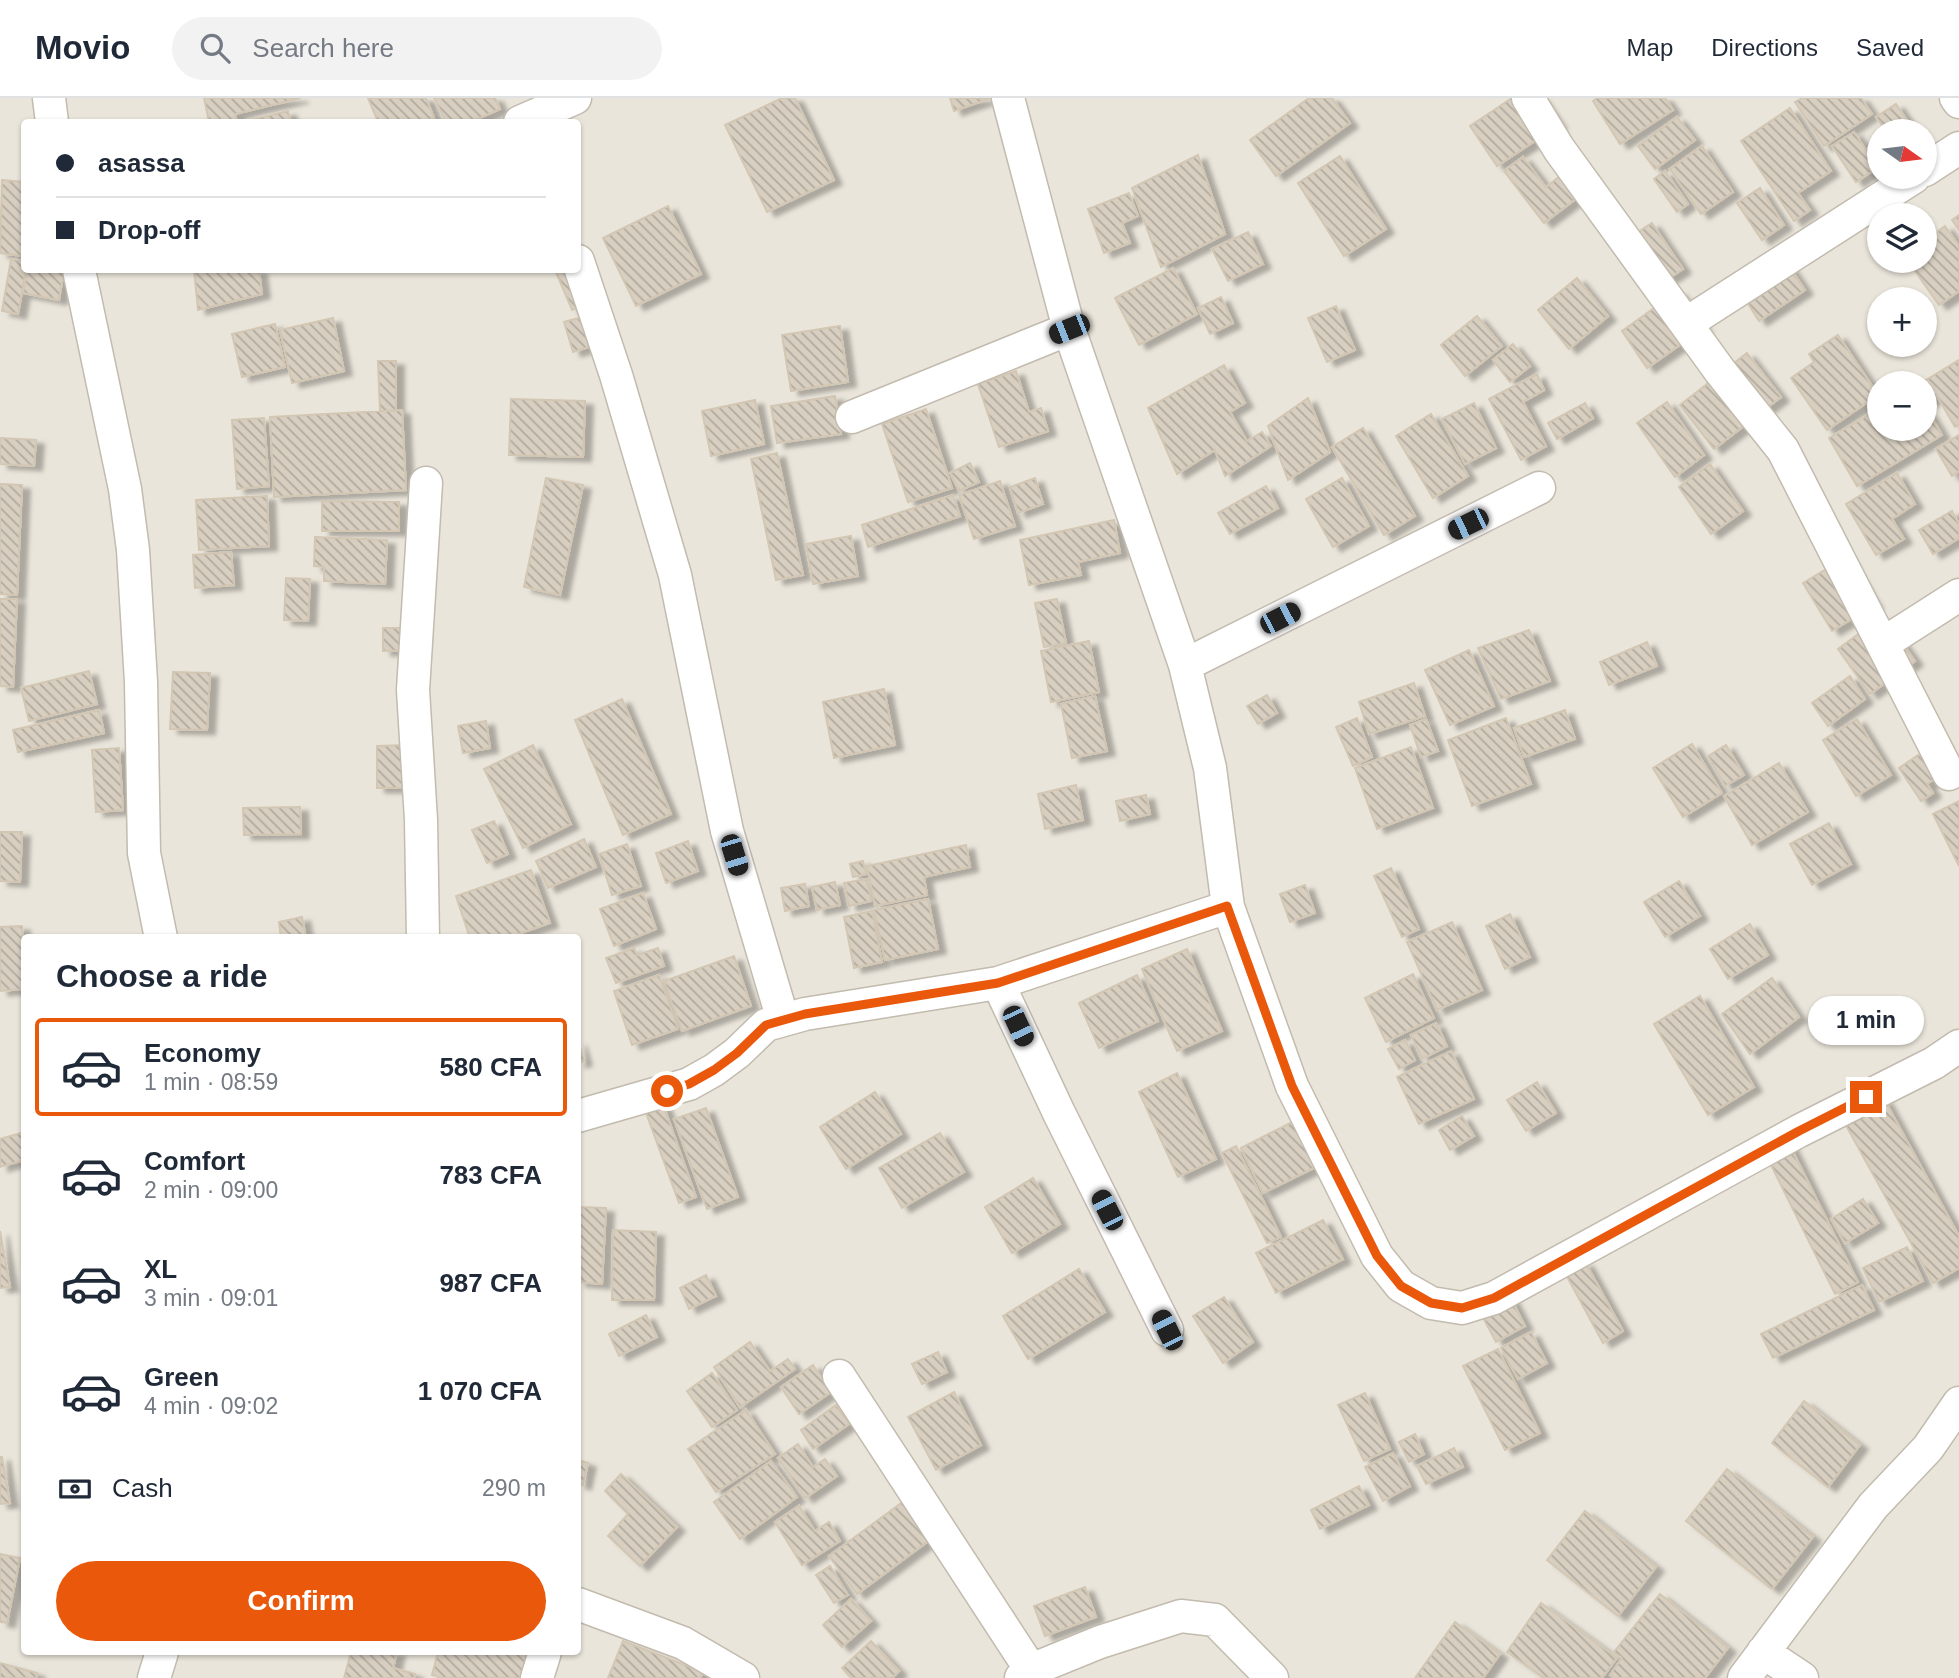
<!DOCTYPE html>
<html lang="en">
<head>
<meta charset="utf-8">
<style>
  :root { --surface:#fff; --page:#f2f2f3; --text:#1f2937; --muted:#747a83; --line:#e0e1e3; --accent:#ea580c }
  body { margin:0; font-family:Helvetica,sans-serif; background:var(--page); color:var(--text); height:100vh; display:flex; flex-direction:column; font-size:26px; white-space:nowrap }
  * { box-sizing:border-box; margin:0 }
  p { font-size:23px; color:var(--muted) }
  .icon { flex:none; width:38px; height:38px; fill:none; stroke:currentColor; stroke-width:2; stroke-linecap:round; stroke-linejoin:round }
  .map { position:relative; flex:1; overflow:hidden }
  .side { position:absolute; left:21px; top:836px; width:560px; height:721px; display:flex; flex-direction:column; background:var(--surface); border-radius:7px; box-shadow:0 2px 5px #0004 }
  .side>* { flex:none }
  .top-card { position:absolute; left:21px; top:21px; width:560px; height:154px; border-radius:7px; box-shadow:0 2px 5px #0004; display:grid; align-content:center; height:154px; padding:0 35px; background:var(--surface) }
  .needle { width:46px; rotate:104deg }
  .fabs { position:absolute; left:1867px; top:21px; display:grid; gap:14px }
  .fabs a { display:grid; place-items:center; width:70px; height:70px; border-radius:50%; background:var(--surface); box-shadow:0 2px 5px #0004; font-size:35px }
  .end { position:absolute; width:32px; height:32px; margin:-16px; border:9px solid #ea580c; background:#fff; box-shadow:0 0 0 4px #fff }
  .from { border-radius:50% }
  .bubble { position:absolute; height:49px; border-radius:24px; background:var(--surface); box-shadow:0 2px 5px #0004; font-size:23px; font-weight:700; line-height:49px; text-align:center }
  .car { position:absolute; width:21px; height:42px; margin:-21px -10px; border-radius:9px; box-shadow:0 0 5px 2px #0007; background:linear-gradient(#222 24%,#8ab4d8 0 40%,#222 0 76%,#8ab4d8 0 86%,#222 0) }
  .top-card b { display:flex; align-items:center; gap:24px; height:66px; font-size:26px }
  .top-card b+b { border-top:2px solid var(--line) }
  .top-card i { width:18px; height:18px; background:var(--text) }
  ul { padding:0; list-style:none }
  li { display:flex; align-items:center; gap:21px; height:98px; margin:0 14px 10px; padding:0 21px; border:4px solid transparent; border-radius:7px }
  li div { flex:1 }
  li b { display:block; font-size:26px }
  li em { font-style:normal; font-weight:700 }
  li.active { border-color:var(--accent) }
  li>.icon { width:63px; height:63px; stroke-width:1.5 }
  h2 { padding:0 35px; font-size:32px; line-height:84px }
  .pay { display:flex; align-items:center; gap:18px; height:77px; padding:0 35px; font-size:26px }
  .pay p { margin-inline-start:auto }
  .cta { display:flex; gap:14px; margin-top:auto; padding:14px 35px }
  .cta a { flex:1; height:80px; border-radius:42px; background:var(--accent); color:#fff; font-size:28px; font-weight:700; line-height:80px; text-align:center }
  header { display:flex; align-items:center; gap:42px; box-sizing:border-box; height:98px; padding:0 35px; background:var(--surface); border-bottom:2px solid var(--line) }
  header strong { font-size:33px }
  nav { display:flex; gap:38px; margin-inline-start:auto; font-size:24px }
  .search { width:490px; height:63px; background:var(--page); display:flex; align-items:center; gap:18px; box-sizing:border-box; padding:0 24px; border-radius:38px; color:var(--muted); font-size:26px }
  .map>svg:first-child { display:block }
</style>
</head>
<body>
<header>
<strong>Movio</strong>
<div class="search"><svg class="icon" aria-label="search" viewBox="0 0 24 24"><circle cx="10" cy="10" r="6"/><path d="M15 15l6 6"/></svg>Search here</div>
<nav><a>Map</a><a>Directions</a><a>Saved</a></nav>
</header>
<div class="map">
<svg width="1959" height="1580" viewBox="0 0 1959 1580">
  <defs>
    <pattern id="building-back-hatch" width="6" height="6" patternUnits="userSpaceOnUse" patternTransform="scale(1.75)"><rect width="6" height="6" fill="#d8cfc1"/><path d="M-1 5l2 2M0 0l6 6M5-1l2 2" fill="none" stroke="#b1aa9e"/></pattern>
    <filter id="shadow"><feDropShadow dx="8" dy="4.5" stdDeviation="2" flood-color="#0004"/></filter>
  </defs>
  <rect width="100%" height="100%" fill="#f6f3ec"/>
  <!-- residential -->
  <path fill="#eae5da" fill-rule="evenodd" d="M0 0H1959V1580H0ZM24 24H578V172H24ZM1880 33H1925V79H1880ZM1880 117H1925V163H1880ZM1880 201H1925V247H1880ZM1880 285H1925V331H1880ZM24 840H578V1554H24Z"/>
  <!-- building -->
  <path fill="url(#building-back-hatch)" stroke="#d3c7b4" stroke-width="2" filter="url(#shadow)" d="M204 0H301L235 16 237 24H209Z
    M368 0H426L434 20 422 24H378Z
    M434 0H495L500 11 471 24H446Z
    M782 0H795L834 82 767 114 725 27Z
    M950 0H991L954 13Z
    M1309 0H1332L1350 25 1276 78 1250 42Z
    M1512 0H1541L1559 27 1497 68 1470 28Z
    M1597 0H1665L1673 12 1620 46 1593 3Z
    M1802 0H1861L1872 16 1824 48 1795 4Z
    M1896 6 1914 33H1886L1876 19Z
    M1790 10 1831 73 1798 95 1810 112 1794 123 1741 43Z
    M288 13 291 24H242Z
    M1677 19 1695 42 1655 71 1638 48Z
    M1854 34 1866 52 1880 42V68L1856 84 1832 48Z
    M1702 48 1733 94 1701 116 1670 71Z
    M1198 57 1225 136 1161 169 1132 90Z
    M1340 58 1386 131 1344 158 1298 85Z
    M1523 59 1546 89 1573 68 1590 90 1544 125 1504 73Z
    M1665 73 1688 106 1677 114 1654 81Z
    M2 82 24 84V158L0 155Z
    M1760 90 1784 127 1762 142 1737 105Z
    M1129 95 1138 118 1122 125 1130 145 1104 155 1088 111Z
    M668 108 701 176 636 208 603 140Z
    M1959 117V132L1952 122Z
    M1652 125 1683 171 1660 186 1629 140Z
    M1945 128 1959 148V193L1939 207 1908 163H1925V143Z
    M1248 134 1263 166 1228 183 1212 151Z
    M1782 158 1805 192 1759 223 1737 188Z
    M11 161 24 163V172H26L18 216 2 213Z
    M1173 170 1197 216 1139 247 1115 200Z
    M27 172H64L59 202 23 195Z
    M194 172H259L262 196 198 212Z
    M555 172H576L589 205 572 212Z
    M1577 180 1608 218 1569 251 1538 212Z
    M1678 193 1704 230 1647 270 1622 233Z
    M1221 199 1233 225 1210 236 1198 210Z
    M1336 208 1355 252 1327 264 1308 220Z
    M586 218 595 247 573 254 564 224Z
    M1477 218 1502 248 1465 278 1441 247Z
    M333 220 344 273 292 285 280 232Z
    M275 226 285 269 242 279 232 236Z
    M840 228 848 284 791 293 782 237Z
    M1838 237 1878 297 1827 332 1791 280 1814 264 1809 256Z
    M1513 246 1530 268 1510 284 1493 262Z
    M1747 255 1781 299 1714 351 1680 307Z
    M1959 262V327L1955 329 1937 298 1925 306V285H1921Z
    M378 263H396V313H380Z
    M1224 267 1245 305 1230 314 1247 343 1262 334 1271 348 1225 378 1215 352 1177 376 1148 310Z
    M1016 273 1029 314 1041 310 1048 333 999 349 978 286Z
    M1537 276 1544 292 1523 304 1546 348 1521 362 1489 301Z
    M835 298 841 336 777 345 771 308Z
    M1308 300 1330 354 1288 382 1268 328Z
    M511 301 585 303 583 359 509 357Z
    M755 302 764 346 711 358 702 313Z
    M1667 304 1704 357 1675 379 1637 325Z
    M1474 305 1496 350 1465 366 1442 321Z
    M1585 305 1593 320 1557 341 1548 325Z
    M1880 310V331H1925V317L1929 315 1942 337 1857 388 1829 340Z
    M926 311 952 390 908 404 882 326Z
    M402 312 406 392 274 399 270 319Z
    M1431 316 1468 378 1433 400 1396 338Z
    M264 320 269 388 237 391 232 322Z
    M1363 330 1415 418 1384 437 1332 349Z
    M1959 337V373L1952 378 1936 351Z
    M0 340 36 342 34 368 0 366Z
    M777 355 803 477 776 482 751 361Z
    M970 365 979 384 959 393 950 375Z
    M1710 366 1743 413 1711 436 1679 389Z
    M1897 375 1915 406 1892 421 1904 441 1876 457 1846 406Z
    M546 380 583 387 560 497 524 489Z
    M1035 380 1043 406 1018 415 1010 389Z
    M1342 380 1369 428 1333 449 1306 401Z
    M1000 383 1015 428 974 441 959 397Z
    M0 386 22 387 17 497 0 496Z
    M1266 388 1278 410 1230 436 1218 415Z
    M953 397 960 418 868 449 862 427Z
    M267 398 269 448 199 452 196 402Z
    M322 403 399 404V433H322Z
    M1952 413 1959 426V440L1933 456 1919 432Z
    M1114 422 1120 455 1078 464 1081 477 1029 487 1020 442Z
    M851 438 858 478 813 486 806 446Z
    M315 439 387 442 385 486 324 483V469L314 468Z
    M231 454 234 487 195 490 193 457Z
    M1846 459 1875 507 1832 533 1803 485Z
    M286 480 310 481 308 523 284 522Z
    M0 501H17L13 589 0 588Z
    M1057 501 1066 545 1044 549 1035 505Z
    M1883 518 1915 563 1870 596 1838 551Z
    M383 530H413V552L383 553Z
    M1529 532 1550 583 1501 601 1478 550Z
    M1089 543 1099 594 1051 604 1041 553Z
    M1647 544 1657 568 1609 587 1600 564Z
    M1469 552 1494 608 1450 627 1425 572Z
    M89 573 97 606 29 623 21 590Z
    M173 574 210 575 207 632 170 631Z
    M1850 578 1865 601 1828 628 1812 605Z
    M1414 585 1425 618 1369 636 1359 604Z
    M884 591 895 647 834 660 823 604Z
    M1267 597 1277 615 1258 626 1247 608Z
    M1095 598 1107 653 1072 660 1061 606Z
    M622 601 671 716 623 737 575 622Z
    M99 612 104 635 18 654 13 632Z
    M1565 612 1575 641 1524 659 1514 630Z
    M1357 620 1372 659 1353 668 1336 629Z
    M1506 620 1531 686 1472 708 1448 642Z
    M1426 621 1438 653 1421 659 1410 627Z
    M1857 621 1891 677 1856 698 1823 642Z
    M486 623 490 650 463 655 458 628Z
    M1939 643 1954 667 1927 686 1933 695 1921 703 1899 670Z
    M1692 646 1722 695 1683 719 1653 670Z
    M407 647V690H377V648Z
    M533 647 571 726 523 750 484 671Z
    M1726 647 1744 677 1725 688 1708 658Z
    M1411 649 1433 710 1377 731 1355 670Z
    M119 650 123 712 96 714 92 652Z
    M1779 665 1808 714 1752 747 1724 698Z
    M1076 687 1083 722 1045 731 1038 696Z
    M1146 697 1150 716 1120 723 1116 703Z
    M1959 703V768L1933 716Z
    M300 709 301 736 244 737 243 710Z
    M494 723 508 756 487 765 472 732Z
    M1829 725 1851 766 1812 787 1790 746Z
    M0 734H22L20 784 0 783Z
    M584 741 596 769 548 790 536 763Z
    M688 743 698 773 666 785 656 755Z
    M627 746 641 788 612 797 599 756Z
    M966 747 970 769 924 779 927 797 875 808 867 768Z
    M863 763 866 776 853 779 850 766Z
    M1391 770 1419 831 1402 839 1374 778Z
    M531 772 550 825 507 840H470L456 798Z
    M867 781 871 803 849 808 844 785Z
    M1679 783 1700 818 1665 839 1644 804Z
    M835 784 840 807 817 812 812 789Z
    M805 786 809 808 785 813 781 790Z
    M1305 787 1315 815 1290 824 1280 796Z
    M643 795 656 831 614 848 600 811Z
    M928 801 938 851 885 862 874 812Z
    M872 813 882 864 854 870 844 819Z
    M1510 816 1530 859 1505 871 1486 828Z
    M302 819 306 840H281L279 824Z
    M1452 824 1482 892 1437 912 1407 844Z
    M1750 826 1768 857 1728 881 1710 851Z
    M22 828 24 891 0 893V829Z
    M634 850 637 857 658 850 664 868 616 885 606 860Z
    M1187 851 1222 933 1177 953 1142 871Z
    M734 858 751 908 682 933 664 883Z
    M1413 876 1434 920 1386 944 1365 900Z
    M659 877 678 931 632 947 614 893Z
    M1137 877 1158 923 1099 950 1079 905Z
    M1772 880 1799 919 1750 956 1722 916Z
    M1700 898 1754 989 1708 1017 1654 926Z
    M1436 925 1447 948 1422 961 1411 937Z
    M1405 942 1415 962 1399 971 1388 951Z
    M578 943 584 963 578 965Z
    M1451 953 1474 1001 1419 1026 1397 979Z
    M1177 975 1216 1061 1178 1079 1139 994Z
    M1537 984 1556 1015 1526 1033 1507 1002Z
    M875 994 901 1036 846 1071 820 1029Z
    M1884 1001 1959 1138V1170L1933 1185 1844 1024Z
    M663 1006 696 1099 679 1105 645 1012Z
    M706 1010 738 1099 707 1111 674 1021Z
    M1462 1018 1474 1038 1450 1052 1439 1032Z
    M1296 1022 1318 1068 1263 1095 1241 1050Z
    M24 1034V1062L0 1069V1041Z
    M940 1035 964 1074 902 1110 879 1070Z
    M1788 1044 1858 1184 1835 1196 1765 1055Z
    M1236 1048 1281 1139 1267 1145 1222 1055Z
    M1033 1080 1060 1126 1012 1155 985 1109Z
    M1863 1101 1878 1125 1845 1145 1831 1121Z
    M578 1109 606 1110 602 1186 578 1184Z
    M1323 1122 1343 1161 1276 1195 1256 1155Z
    M613 1132 656 1134 654 1202H612Z
    M0 1133 10 1189 0 1190Z
    M1907 1149 1923 1183 1879 1204 1863 1170Z
    M1585 1164 1623 1233 1603 1245 1565 1175Z
    M1079 1171 1105 1214 1028 1261 1003 1218Z
    M706 1177 716 1198 689 1211 680 1190Z
    M1862 1187 1874 1212 1773 1260 1761 1236Z
    M1224 1199 1253 1244 1223 1265 1193 1218Z
    M1510 1199 1525 1228 1496 1244 1481 1216Z
    M646 1217 657 1239 619 1258 609 1236Z
    M1531 1234 1547 1265 1518 1281 1501 1250Z
    M750 1244 770 1273 788 1261 795 1271 740 1309 714 1269Z
    M1498 1251 1540 1335 1505 1352 1463 1268Z
    M938 1254 947 1274 922 1286 912 1266Z
    M813 1267 831 1294 799 1316 781 1289Z
    M712 1275 737 1312 712 1329 687 1293Z
    M954 1294 981 1347 936 1372 908 1319Z
    M1365 1295 1390 1351 1364 1363 1338 1307Z
    M1804 1303 1860 1347 1828 1389 1772 1345Z
    M836 1307 849 1326 813 1351 801 1332Z
    M746 1312 775 1356 716 1394 688 1351Z
    M1415 1336 1424 1356 1409 1364 1399 1344Z
    M798 1346 813 1369 825 1361 837 1378 805 1400 778 1360Z
    M1454 1350 1463 1369 1426 1386 1417 1368Z
    M1393 1355 1410 1388 1383 1403 1365 1369Z
    M0 1359H2L10 1405 0 1406Z
    M578 1362 588 1365 583 1387 578 1386Z
    M771 1363 797 1399 740 1441 714 1404Z
    M1727 1371 1813 1439 1772 1491 1686 1423Z
    M621 1376 677 1429 640 1468 608 1438 628 1416 605 1393Z
    M1359 1388 1369 1407 1320 1431 1311 1412Z
    M904 1403 931 1441 857 1496 829 1458Z
    M799 1408 815 1433 829 1424 840 1443 802 1467 775 1424Z
    M1585 1413 1656 1469 1618 1518 1547 1462Z
    M0 1456 20 1460 7 1525 0 1524Z
    M830 1468 848 1497 834 1505 816 1477Z
    M1085 1489 1096 1519 1045 1538 1034 1508Z
    M1660 1496 1728 1550 1705 1580H1614L1610 1577 1622 1560 1614 1554Z
    M851 1501 871 1523 842 1549 823 1527Z
    M1541 1505 1617 1560 1602 1580H1544L1507 1554Z
    M1455 1524 1500 1556 1483 1580H1415Z
    M623 1543 703 1574 700 1580H608Z
    M871 1543 899 1573 892 1580H851L842 1570Z
    M351 1554H397L393 1570 415 1576 414 1580H344Z
    M438 1554H534L527 1580H442L432 1577Z
    M0 1565 37 1575 36 1580H0Z"/>
  <g fill="none" stroke-linecap="round" stroke-linejoin="round">
    <defs>
      <path id="street" d="M49 0 52 24
        M1008 0 1069 231 1185 567 1210 670 1228 809 1292 988 1377 1158 1401 1188 1431 1205 1462 1210 1494 1200 1799 1033 1934 965 1959 948
        M1528 0 1559 51 1720 273 1783 352 1949 676
        M1956 0 1959 4
        M520 24 575 0
        M1925 72 1959 50
        M578 163 616 277 675 477 727 733 783 922
        M79 172 125 391 133 452 141 584 144 755 161 840
        M1687 225 1914 79
        M852 319 1069 231
        M1884 545 1959 497
        M1185 567 1539 390
        M423 840 421 722 413 592 426 385
        M998 885 1059 1015 1167 1232
        M578 1018 689 986 714 972 737 955 766 927 805 916 998 885 1228 809
        M839 1278 1031 1572
        M578 1506 683 1545 743 1580
        M1763 1554 1802 1580
        M154 1580 162 1554
        M537 1580 545 1554
        M1021 1580 1031 1572 1100 1544 1181 1518 1215 1522 1272 1580
        M1744 1580 1873 1408 1928 1350 1959 1305"/>
    </defs>
    <!-- street casing -->
    <use href="#street" stroke="#c2bbae" stroke-width="35"/>
    <!-- street -->
    <use href="#street" stroke="#fff" stroke-width="32"/>
  </g>
  <g fill="none" stroke-linecap="round" stroke-linejoin="round">
    <!-- route -->
    <path stroke="#ea580c" stroke-width="9" d="M667 993 689 986 714 972 737 955 766 927 805 916 998 885 1227 808 1292 988 1377 1158 1401 1188 1431 1205 1462 1210 1494 1200 1799 1033 1866 999"/>
  </g>
</svg>
<div class="fabs">
<a><svg class="needle" viewBox="-14 -14 28 28"><path d="M0-13l5 13h-10z" fill="#e53935"/><path d="M0 13l5-13h-10z" fill="#747a83"/></svg></a>
<a><svg class="icon" aria-label="layers" viewBox="0 0 24 24"><path d="M12 4l9 5-9 5-9-5zM3 14l9 5 9-5"/></svg></a>
<a>+</a>
<a>−</a>
</div>
<i class="end from" style="left:667px;top:993px"></i>
<i class="end" style="left:1866px;top:999px"></i>
<div class="bubble" style="left:1808px;top:898px;width:116px">1 min</div>
<i class="car" style="left:1069px;top:231px;rotate:248deg"></i>
<i class="car" style="left:1468px;top:426px;rotate:244deg"></i>
<i class="car" style="left:1280px;top:520px;rotate:63deg"></i>
<i class="car" style="left:734px;top:757px;rotate:163deg"></i>
<i class="car" style="left:1018px;top:928px;rotate:155deg"></i>
<i class="car" style="left:1107px;top:1112px;rotate:333deg"></i>
<i class="car" style="left:1167px;top:1232px;rotate:334deg"></i>
<div class="top-card">
<b><i class="from"></i>asassa</b>
<b><i></i>Drop-off</b>
</div>
<section class="side">
<h2>Choose a ride</h2>
<ul>
<li class="active"><svg class="icon" aria-label="car" viewBox="0 0 24 24"><path d="M5 17H2v-5l4-1 3-4h7l3 4 3 1v5h-3M9 17h6M6 11h13"/><circle cx="7" cy="17" r="2"/><circle cx="17" cy="17" r="2"/></svg><div><b>Economy</b><p>1 min · 08:59</p></div><em>580 CFA</em></li>
<li><svg class="icon" aria-label="car" viewBox="0 0 24 24"><path d="M5 17H2v-5l4-1 3-4h7l3 4 3 1v5h-3M9 17h6M6 11h13"/><circle cx="7" cy="17" r="2"/><circle cx="17" cy="17" r="2"/></svg><div><b>Comfort</b><p>2 min · 09:00</p></div><em>783 CFA</em></li>
<li><svg class="icon" aria-label="car" viewBox="0 0 24 24"><path d="M5 17H2v-5l4-1 3-4h7l3 4 3 1v5h-3M9 17h6M6 11h13"/><circle cx="7" cy="17" r="2"/><circle cx="17" cy="17" r="2"/></svg><div><b>XL</b><p>3 min · 09:01</p></div><em>987 CFA</em></li>
<li><svg class="icon" aria-label="car" viewBox="0 0 24 24"><path d="M5 17H2v-5l4-1 3-4h7l3 4 3 1v5h-3M9 17h6M6 11h13"/><circle cx="7" cy="17" r="2"/><circle cx="17" cy="17" r="2"/></svg><div><b>Green</b><p>4 min · 09:02</p></div><em>1 070 CFA</em></li>
</ul>
<div class="pay"><svg class="icon" aria-label="cash" viewBox="0 0 24 24"><path d="M3 7h18v10H3z"/><circle cx="12" cy="12" r="2"/></svg>Cash<p>290 m</p></div>
<div class="cta"><a>Confirm</a></div>
</section>
</div>
</body>
</html>
